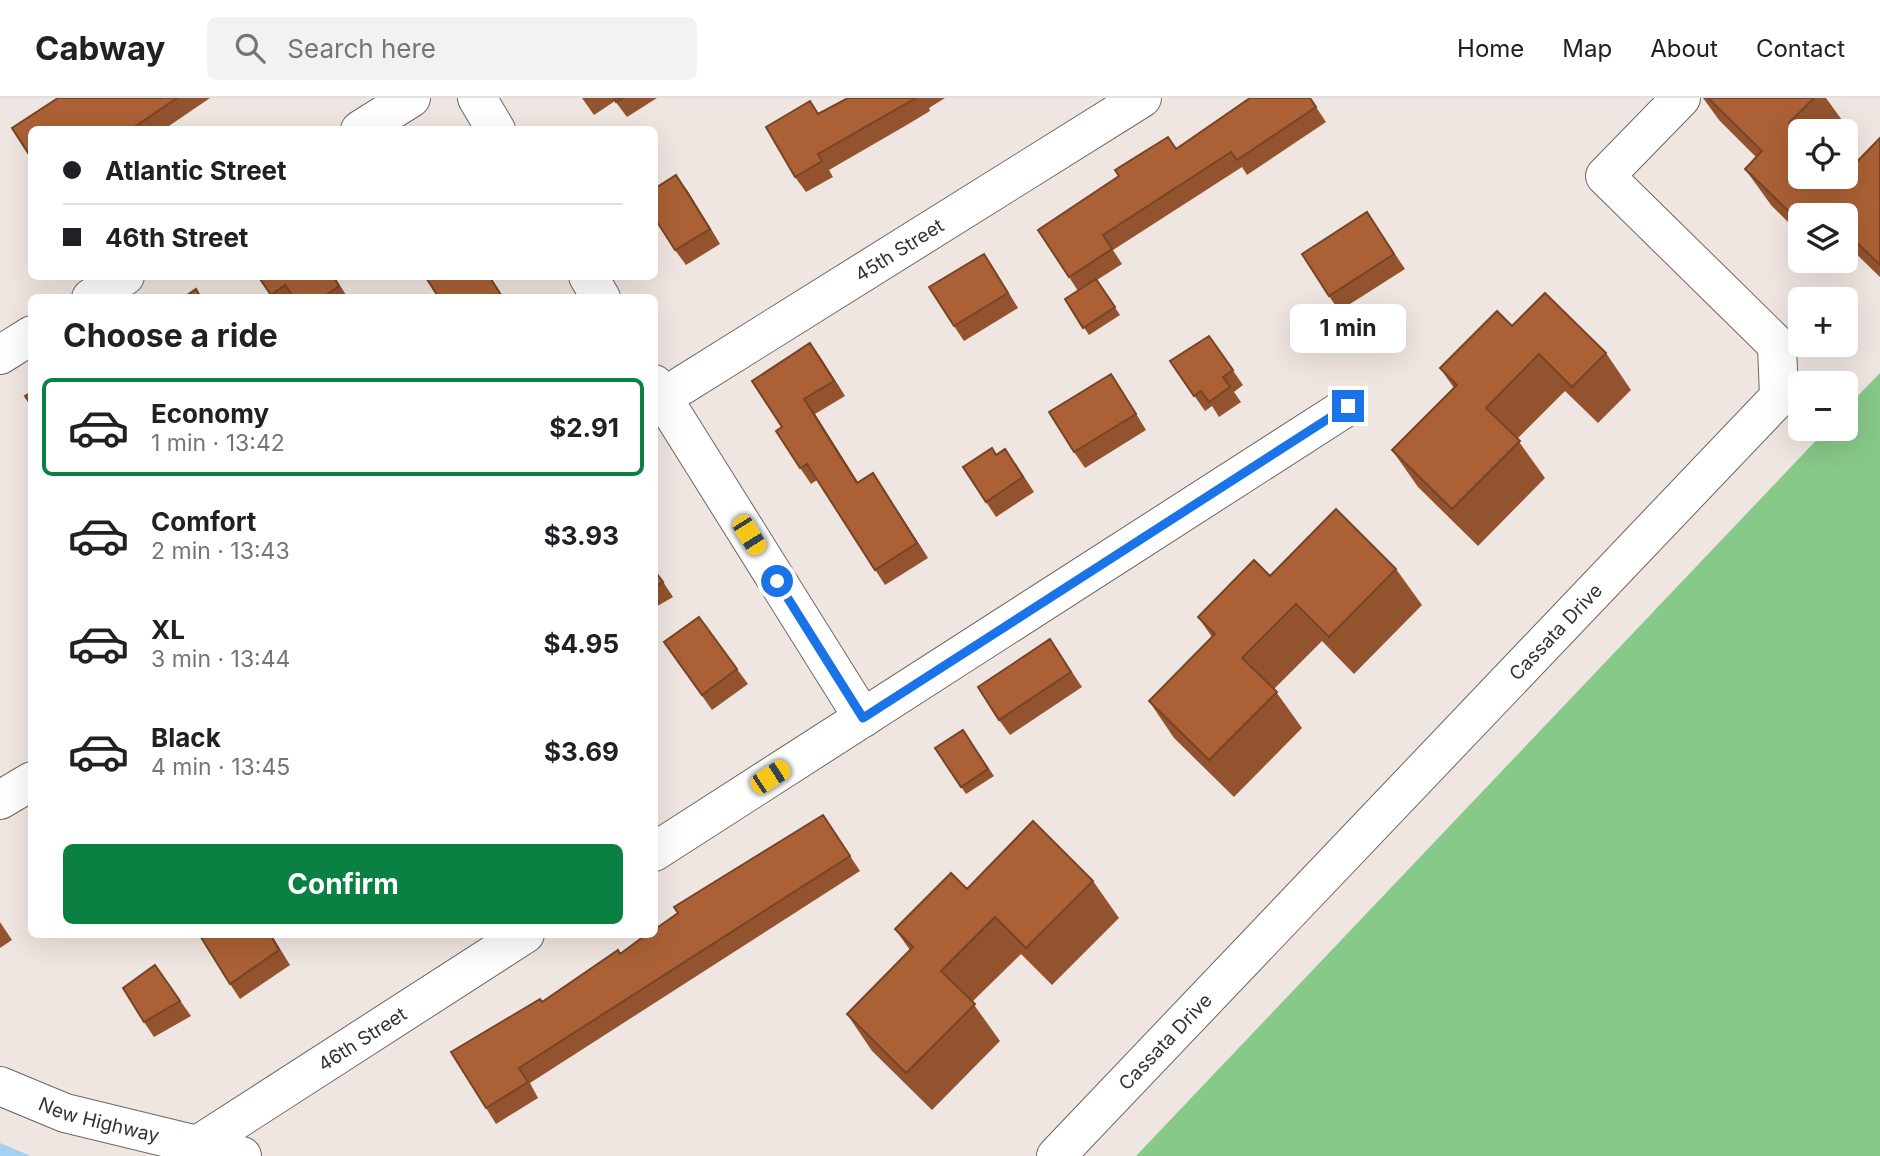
<!DOCTYPE html>
<html lang="en">
<head>
<meta charset="utf-8">
<style>
  :root { --surface:#fff; --page:#f2f2f2; --text:#202124; --muted:#757577; --line:#e0e0e0; --accent:#0b8043 }
  body { margin:0; font-family:Inter,sans-serif; background:var(--page); color:var(--text); height:100vh; display:flex; flex-direction:column; font-size:26px; white-space:nowrap }
  * { box-sizing:border-box; margin:0 }
  p { font-size:23px; color:var(--muted) }
  .icon { flex:none; width:38px; height:38px; fill:none; stroke:currentColor; stroke-width:2; stroke-linecap:round; stroke-linejoin:round }
  .map { position:relative; flex:1; overflow:hidden }
  .panel { position:absolute; left:28px; top:196px; width:630px; height:644px; display:flex; flex-direction:column; background:var(--surface); border-radius:10px; box-shadow:0 7px 28px #0002 }
  .panel>* { flex:none }
  .guide { position:absolute; left:28px; top:28px; width:630px; height:154px; border-radius:10px; box-shadow:0 7px 28px #0002; display:grid; align-content:center; height:154px; padding:0 35px; background:var(--surface) }
  .fabs { position:absolute; left:1788px; top:21px; display:grid; gap:14px }
  .fabs a { display:grid; place-items:center; width:70px; height:70px; border-radius:10px; background:var(--surface); box-shadow:0 7px 28px #0002; font-size:35px }
  .end { position:absolute; width:32px; height:32px; margin:-16px; border:9px solid #1a73e8; background:#fff; box-shadow:0 0 0 4px #fff }
  .from { border-radius:50% }
  .bubble { position:absolute; height:49px; border-radius:10px; background:var(--surface); box-shadow:0 7px 28px #0002; font-size:23px; font-weight:700; line-height:49px; text-align:center }
  .car { position:absolute; width:21px; height:42px; margin:-21px -10px; border-radius:9px; box-shadow:0 0 5px 2px #0007; background:linear-gradient(#f5c518 24%,#345 0 40%,#f5c518 0 76%,#345 0 86%,#f5c518 0) }
  .guide b { display:flex; align-items:center; gap:24px; height:66px; font-size:26px }
  .guide b+b { border-top:2px solid var(--line) }
  .guide i { width:18px; height:18px; background:var(--text) }
  ul { padding:0; list-style:none }
  li { display:flex; align-items:center; gap:21px; height:98px; margin:0 14px 10px; padding:0 21px; border:4px solid transparent; border-radius:10px }
  li div { flex:1 }
  li b { display:block; font-size:26px }
  li em { font-style:normal; font-weight:700 }
  li.selected { border-color:var(--accent) }
  li>.icon { width:63px; height:63px; stroke-width:1.5 }
  h2 { padding:0 35px; font-size:32px; line-height:84px }
  .button { display:flex; gap:14px; margin-top:auto; padding:14px 35px }
  .button a { flex:1; height:80px; border-radius:10px; background:var(--accent); color:#fff; font-size:28px; font-weight:700; line-height:80px; text-align:center }
  header { display:flex; align-items:center; gap:42px; box-sizing:border-box; height:98px; padding:0 35px; background:var(--surface); border-bottom:2px solid var(--line) }
  header strong { font-size:33px }
  nav { display:flex; gap:38px; margin-inline-start:auto; font-size:24px }
  .search { width:490px; height:63px; background:var(--page); display:flex; align-items:center; gap:18px; box-sizing:border-box; padding:0 24px; border-radius:10px; color:var(--muted); font-size:26px }
  .map>svg:first-child { display:block }
</style>
</head>
<body>
<header>
<strong>Cabway</strong>
<div class="search"><svg class="icon" aria-label="search" viewBox="0 0 24 24"><circle cx="10" cy="10" r="6"/><path d="M15 15l6 6"/></svg>Search here</div>
<nav><a>Home</a><a>Map</a><a>About</a><a>Contact</a></nav>
</header>
<div class="map">
<svg width="1880" height="1058" viewBox="0 0 1880 1058">
  <rect width="100%" height="100%" fill="#f0e6e1"/>
  <!-- forest -->
  <path fill="#87c988" d="M1880 275V1058H1136L1827 331H1846V310Z"/>
  <!-- water -->
  <path fill="#a3d0f3" d="M0 1045 31 1058H0Z"/>
  <g fill="none" stroke-linecap="round" stroke-linejoin="round">
    <defs>
      <g id="minor">
        <path d="M477 0 496 32"/>
        <path d="M360 32 411 0"/>
        <path d="M588 178 601 200"/>
        <path d="M91 200 125 178"/>
        <path d="M0 257 32 237"/>
        <path d="M654 286 863 620"/>
        <path id="s1" d="M654 305 1142 0"/>
        <path d="M0 702 32 683"/>
        <path d="M654 754 1348 308"/>
        <path id="s2" d="M199 1046 525 836"/>
        <path id="s3" d="M1056 1058 1779 299 1777 247 1605 78 1681 0"/>
      </g>
      <g id="secondary">
        <path id="s4" d="M0 988 65 1015 242 1058"/>
      </g>
    </defs>
    <!-- minor casing -->
    <use href="#minor" stroke="#6e6662" stroke-width="40"/>
    <!-- secondary casing -->
    <use href="#secondary" stroke="#6e6662" stroke-width="40"/>
    <!-- minor -->
    <use href="#minor" stroke="#fff" stroke-width="38"/>
    <!-- secondary -->
    <use href="#secondary" stroke="#fff" stroke-width="38"/>
  </g>
  <!-- wall -->
  <path fill="#93532e" d="M58 0H210L163 32H32Z
    M582 0H657L627 19 615 3 594 17Z
    M848 0H945L929 10 930 13 905 28 829 72 833 79 806 94 795 79 819 16Z
    M1310 0 1326 24 1247 77 1242 69 1113 152 1122 166 1097 182 1120 217 1089 237 1065 201 1078 193 1069 179 1119 78 1168 39 1177 51Z
    M1703 0H1826L1847 29 1843 33H1801V79H1846L1880 40V179L1846 146V117H1801V137L1771 107 1745 71 1756 59 1719 22Z
    M687 92 720 146 686 167 675 152Z
    M1377 129 1405 171 1339 213 1329 198Z
    M984 156 1018 210 964 243 954 228Z
    M258 178H334L348 200H273Z
    M1512 228 1606 255 1631 292 1598 325 1565 293 1517 341 1545 380 1478 448 1418 389 1392 352 1454 290 1440 270Z
    M1209 238 1243 287 1234 294 1241 304 1219 319 1212 308 1205 313 1170 263Z
    M810 245 845 298 815 316 858 385 883 390 928 460 885 487 817 382 811 386 800 370 782 329Z
    M1121 291 1146 332 1085 370 1074 354Z
    M997 357 1016 366 1034 394 996 419 963 369Z
    M654 470 673 499 654 510Z
    M1396 471 1422 507 1354 576 1322 543 1274 591 1302 630 1234 699 1174 640 1149 603 1212 539 1198 519 1270 478Z
    M1050 541 1082 589 1010 637 999 622Z
    M664 544 737 571 748 586 712 612Z
    M963 632 994 678 966 696 935 650Z
    M823 717 860 773 530 985 538 1000 496 1026 486 1010 542 904 620 856Z
    M1093 783 1119 820 1052 887 1021 856 972 904 1000 943 932 1012 872 953 847 916 910 852 895 831 967 791Z
    M0 824 12 842 0 850Z
    M271 836 290 867 240 901 230 886Z
    M155 867 191 918 154 939 144 924Z"/>
  <!-- shaded-wall -->
  <path fill="#784425" d="M676 77 687 92 720 146 710 131Z
    M984 156 994 171 1018 210 1008 195Z
    M810 245 821 260 845 298 834 283Z
    M804 301 815 316 868 400 857 385Z
    M873 375 883 390 928 460 917 445Z"/>
  <!-- building -->
  <path fill="#ab6135" stroke="#784425" stroke-width="2" d="M58 0H177L130 32H32V61L12 30Z
    M614 0H622L616 4Z
    M848 0H916L818 56 822 63 795 79 766 29 810 3 818 16Z
    M1250 0H1310L1316 9 1237 62 1231 54 1103 137 1112 151 1069 179 1038 132 1119 78 1115 72 1168 39 1176 51Z
    M1708 0H1814L1789 25 1801 37V79H1846V75L1880 40V167L1846 134V117H1829L1819 107 1808 117H1801V125L1745 71 1762 53Z
    M676 77 710 131 675 152 654 119V91Z
    M1367 114 1394 156 1329 198 1302 156Z
    M984 156 1008 195 954 228 929 189Z
    M258 178H333L339 188 322 200H294L285 187 271 197Z
    M425 178H489L503 200H439Z
    M1096 181 1115 209 1083 230 1065 201Z
    M196 191 201 200H183Z
    M1545 195 1606 255 1572 289 1539 256 1486 310 1520 343 1452 411 1392 352 1457 287 1440 270 1497 213 1512 228Z
    M1209 238 1233 272 1223 279 1230 289 1209 304 1201 293 1194 298 1170 263Z
    M810 245 834 283 804 301 857 385 873 375 917 445 875 472 807 366 800 370 776 333 782 329 752 283Z
    M1111 276 1136 316 1074 354 1049 314Z
    M32 294V308L25 298Z
    M992 350 996 357 1005 351 1023 379 986 404 963 369Z
    M1336 411 1396 471 1329 539 1296 506 1242 560 1277 594 1209 662 1149 603 1215 536 1198 519 1254 462 1270 478Z
    M654 472 663 484 654 489Z
    M699 519 737 571 702 597 664 544Z
    M1050 541 1071 574 999 622 978 589Z
    M963 632 988 671 961 689 935 650Z
    M823 717 850 758 519 970 528 984 486 1010 451 954 540 901 542 904 618 852 620 856 647 836H654V832L678 815 674 809Z
    M1033 723 1093 783 1026 850 995 819 941 873 975 906 906 975 847 916 913 849 895 831 951 775 967 791Z
    M199 836H270L279 852 230 886Z
    M155 867 180 903 144 924 123 890Z"/>
  <g fill="none" stroke-linecap="round" stroke-linejoin="round">
    <!-- route -->
    <path stroke="#1a73e8" stroke-width="9" d="M777 483 863 620 1348 308"/>
  </g>
  <g text-anchor="middle" stroke-width="7" stroke-linejoin="round" paint-order="stroke">
    <!-- street labels -->
    <g font-size="19" fill="#34312f" stroke="#f0e6e1">
      <text dy="7" stroke="none"><textPath href="#s1" startOffset="289">45th Street</textPath></text>
      <text dy="7" stroke="none"><textPath href="#s3" startOffset="724">Cassata Drive</textPath></text>
      <text dy="7" stroke="none"><textPath href="#s2" startOffset="194">46th Street</textPath></text>
      <text dy="7" stroke="none"><textPath href="#s3" startOffset="158">Cassata Drive</textPath></text>
      <text dy="7" stroke="none"><textPath href="#s4" startOffset="105">New Highway</textPath></text>
    </g>
  </g>
</svg>
<div class="fabs">
<a><svg class="icon" aria-label="locate" viewBox="0 0 24 24"><circle cx="12" cy="12" r="6"/><path d="M12 2v4M12 18v4M2 12h4M18 12h4"/></svg></a>
<a><svg class="icon" aria-label="layers" viewBox="0 0 24 24"><path d="M12 4l9 5-9 5-9-5zM3 14l9 5 9-5"/></svg></a>
<a>+</a>
<a>−</a>
</div>
<i class="end from" style="left:777px;top:483px"></i>
<i class="end" style="left:1348px;top:308px"></i>
<div class="bubble" style="left:1290px;top:206px;width:116px">1 min</div>
<i class="car" style="left:749px;top:437px;rotate:148deg"></i>
<i class="car" style="left:770px;top:679px;rotate:57deg"></i>
<div class="guide">
<b><i class="from"></i>Atlantic Street</b>
<b><i></i>46th Street</b>
</div>
<section class="panel">
<h2>Choose a ride</h2>
<ul>
<li class="selected"><svg class="icon" aria-label="car" viewBox="0 0 24 24"><path d="M5 17H2v-5l4-1 3-4h7l3 4 3 1v5h-3M9 17h6M6 11h13"/><circle cx="7" cy="17" r="2"/><circle cx="17" cy="17" r="2"/></svg><div><b>Economy</b><p>1 min · 13:42</p></div><em>$2.91</em></li>
<li><svg class="icon" aria-label="car" viewBox="0 0 24 24"><path d="M5 17H2v-5l4-1 3-4h7l3 4 3 1v5h-3M9 17h6M6 11h13"/><circle cx="7" cy="17" r="2"/><circle cx="17" cy="17" r="2"/></svg><div><b>Comfort</b><p>2 min · 13:43</p></div><em>$3.93</em></li>
<li><svg class="icon" aria-label="car" viewBox="0 0 24 24"><path d="M5 17H2v-5l4-1 3-4h7l3 4 3 1v5h-3M9 17h6M6 11h13"/><circle cx="7" cy="17" r="2"/><circle cx="17" cy="17" r="2"/></svg><div><b>XL</b><p>3 min · 13:44</p></div><em>$4.95</em></li>
<li><svg class="icon" aria-label="car" viewBox="0 0 24 24"><path d="M5 17H2v-5l4-1 3-4h7l3 4 3 1v5h-3M9 17h6M6 11h13"/><circle cx="7" cy="17" r="2"/><circle cx="17" cy="17" r="2"/></svg><div><b>Black</b><p>4 min · 13:45</p></div><em>$3.69</em></li>
</ul>
<div class="button"><a>Confirm</a></div>
</section>
</div>
</body>
</html>
